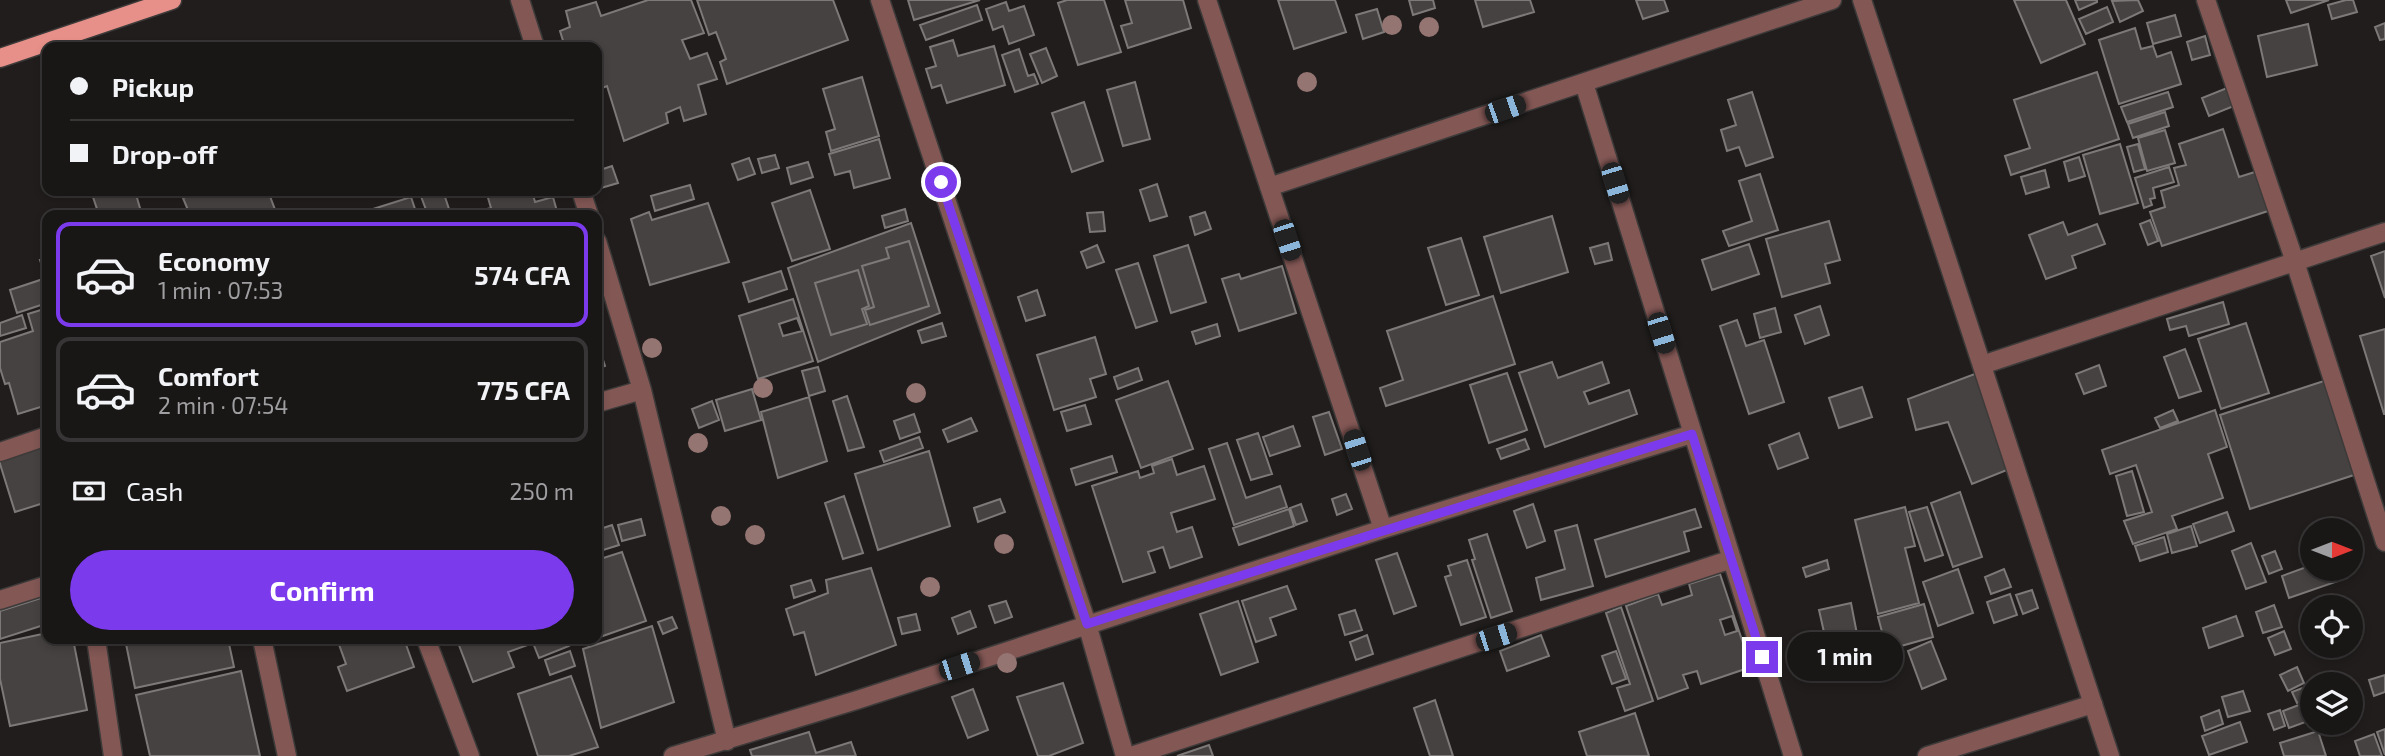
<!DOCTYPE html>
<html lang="en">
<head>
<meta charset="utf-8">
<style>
  :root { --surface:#191616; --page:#262323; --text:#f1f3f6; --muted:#9f9fa1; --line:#373535; --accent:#7c3aed }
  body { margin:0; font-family:"Exo 2",sans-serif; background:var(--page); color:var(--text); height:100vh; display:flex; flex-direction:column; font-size:26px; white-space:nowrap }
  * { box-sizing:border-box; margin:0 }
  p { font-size:23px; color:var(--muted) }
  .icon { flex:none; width:38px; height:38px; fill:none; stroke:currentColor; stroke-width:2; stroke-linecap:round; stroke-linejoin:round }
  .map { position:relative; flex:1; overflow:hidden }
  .details { position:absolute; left:42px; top:210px; width:560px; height:434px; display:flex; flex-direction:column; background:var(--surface); border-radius:14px; box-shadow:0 4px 10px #0003,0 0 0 2px var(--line) }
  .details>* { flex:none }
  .hud { position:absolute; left:42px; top:42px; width:560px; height:154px; border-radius:14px; box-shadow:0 4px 10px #0003,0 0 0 2px var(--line); display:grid; align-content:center; height:154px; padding:0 28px; background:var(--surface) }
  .needle { width:46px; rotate:90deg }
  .buttons { position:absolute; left:2300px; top:518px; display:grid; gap:14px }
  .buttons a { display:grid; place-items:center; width:63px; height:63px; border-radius:50%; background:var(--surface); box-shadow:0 4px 10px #0003,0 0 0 2px var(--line); font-size:35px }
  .end { position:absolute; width:32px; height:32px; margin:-16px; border:9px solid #7c3aed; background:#fff; box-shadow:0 0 0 4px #fff }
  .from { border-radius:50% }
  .bubble { position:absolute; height:49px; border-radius:24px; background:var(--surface); box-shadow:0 4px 10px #0003,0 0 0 2px var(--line); font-size:23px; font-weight:700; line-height:49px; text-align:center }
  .car { position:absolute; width:21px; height:42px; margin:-21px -10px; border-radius:9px; box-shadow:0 0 5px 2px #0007; background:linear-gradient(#222 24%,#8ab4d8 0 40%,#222 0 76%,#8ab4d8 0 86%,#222 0) }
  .hud b { display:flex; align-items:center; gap:24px; height:66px; font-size:26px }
  .hud b+b { border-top:2px solid var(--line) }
  .hud i { width:18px; height:18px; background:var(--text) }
  ul { padding:12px 0 0; list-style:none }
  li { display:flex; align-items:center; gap:21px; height:105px; margin:0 14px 10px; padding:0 14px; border:4px solid var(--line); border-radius:14px }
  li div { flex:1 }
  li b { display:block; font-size:26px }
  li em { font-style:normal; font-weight:700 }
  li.active { border-color:var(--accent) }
  li>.icon { width:63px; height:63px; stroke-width:1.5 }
  .pay { display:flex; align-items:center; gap:18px; height:77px; padding:0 28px; font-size:26px }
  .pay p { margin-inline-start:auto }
  .action { display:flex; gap:14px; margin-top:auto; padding:14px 28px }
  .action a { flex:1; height:80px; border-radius:42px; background:var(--accent); color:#fff; font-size:28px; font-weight:700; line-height:80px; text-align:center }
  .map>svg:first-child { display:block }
</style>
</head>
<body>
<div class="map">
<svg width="2385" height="756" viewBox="0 0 2385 756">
  <rect width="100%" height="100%" fill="#211d1d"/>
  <!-- building -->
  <path fill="#464241" stroke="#7d7978" stroke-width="2" fill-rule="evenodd" d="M648 0H691L704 33 682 40 690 59 707 53 717 79 698 85 706 114 684 121 680 107 666 113 668 123 624 141 607 86 597 90V47H565L560 31 570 27 566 11 596 2 601 16Z
    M697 0H833L848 40 727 84 720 62 726 59 716 32 709 35Z
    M908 0H980L914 20Z
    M1067 0H1104L1121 52 1078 65 1058 3Z
    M1125 0H1183L1191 28 1128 48 1121 26 1132 23Z
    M1278 0H1335L1346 32 1294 49Z
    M1409 0H1433L1435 8 1413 15Z
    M1475 0H1530L1534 12 1483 27Z
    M1636 0H1664L1668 11 1643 19Z
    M2014 0H2066L2085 44 2041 63Z
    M2075 0H2097V2L2079 10Z
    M2138 0 2143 11 2120 22 2112 1Z
    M2286 0H2329L2291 13Z
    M2346 0H2353L2357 12 2332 19 2328 5Z
    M1006 2 1009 11 1024 6 1034 35 1009 44 1003 26 993 30 986 9Z
    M977 5 982 20 926 40 920 25Z
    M2107 7 2113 22 2086 34 2079 19Z
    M1377 9 1384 32 1363 39 1356 15Z
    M2175 15 2181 36 2153 44 2147 23Z
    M2385 23V39L2380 40 2375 27Z
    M2308 24 2317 65 2267 77 2258 36Z
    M2135 28 2141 49 2153 46 2157 57 2171 52 2181 84 2119 104 2099 40Z
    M2205 36 2210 55 2192 60 2187 42Z
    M953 40 958 56 994 46 1005 85 947 103 941 85 932 88 926 69 936 66 930 47Z
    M1046 48 1057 76 1042 83 1030 54Z
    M1019 49 1028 76 1034 74 1038 84 1015 92 1002 55Z
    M2097 72 2119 139 2011 175 2005 156 2030 148 2014 100Z
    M862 77 879 136 831 151 826 132 835 129 823 89Z
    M1135 82 1150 139 1123 146 1107 90Z
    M2227 88 2234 106 2209 116 2202 98Z
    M1752 92 1773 157 1746 166 1739 147 1727 151 1721 130 1736 125 1728 100Z
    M2168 92 2173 107 2127 122 2121 107Z
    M1084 102 1103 161 1072 172 1052 113Z
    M2165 112 2169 126 2133 138 2128 124Z
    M2223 129 2239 177 2261 170 2274 209 2162 246 2150 212 2165 207 2161 191 2179 185 2174 168 2186 165 2179 144Z
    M2165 130 2175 163 2147 171 2138 138Z
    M879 139 890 178 854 188 850 171 835 175 829 154Z
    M2120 144 2138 203 2100 214 2083 155Z
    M2138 144 2145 169 2134 172 2127 147Z
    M775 155 779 168 762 173 758 159Z
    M2079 157 2085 176 2069 181 2064 162Z
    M749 158 755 174 738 180 732 164Z
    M808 162 813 177 791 184 787 168Z
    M612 166 618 183 601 188 597 171Z
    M2169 167 2174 182 2153 188 2155 198 2150 199 2152 205 2144 208 2135 178Z
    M2045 170 2049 187 2026 194 2021 177Z
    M1760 174 1778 230 1729 246 1723 231 1752 221 1739 181Z
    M1157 184 1167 216 1150 221 1140 190Z
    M690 185 694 199 655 211 651 196Z
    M810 190 830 249 792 261 772 203Z
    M91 191H135L142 215H99Z
    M202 191H268L277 215H190L183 198Z
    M419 191H443L451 215H428Z
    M486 191H532L535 202 553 197 558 215H464L491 208Z
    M411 197 417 215H354Z
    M708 203 729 262 650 285 631 219 649 212 652 220Z
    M905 209 908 221 885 228 882 216Z
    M1103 212 1105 231 1090 232 1087 213Z
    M1205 212 1211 229 1195 235 1190 217Z
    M1552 216 1568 272 1501 293 1484 237Z
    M2150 220 2158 241 2148 245 2140 224Z
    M1829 221 1840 260 1825 264 1830 283 1782 297 1766 239Z
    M2063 222 2068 235 2097 224 2105 244 2072 256 2076 268 2046 279 2029 235Z
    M911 223 940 313 818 362 788 268ZM909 241 929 306 870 325 865 310 874 307 862 266 889 258 886 248ZM858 270 869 306 862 309 867 324 831 335 815 283Z
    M1461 238 1479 295 1446 305 1428 248Z
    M909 241 929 306 870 325 865 310 874 307 862 266 889 258 886 248Z
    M1608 243 1612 260 1595 264 1590 248Z
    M1749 244 1759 274 1712 290 1702 260Z
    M1097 245 1104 262 1087 268 1081 252Z
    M1188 245 1206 302 1171 313 1154 256Z
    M2385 251V298L2371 256Z
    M47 258V303L17 313 10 290 46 278 40 260Z
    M1138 263 1157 321 1136 328 1116 270Z
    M1282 266 1296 313 1239 331 1222 279 1239 274 1241 279Z
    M858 270 869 306 862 309 867 324 831 335 815 283Z
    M781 271 787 289 749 302 743 283Z
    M1037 290 1045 315 1026 321 1018 297Z
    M1493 296 1515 364 1386 406 1380 388 1403 380 1387 331Z
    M793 299 813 361 758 379 739 316ZM797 318 802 331 783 336 779 324Z
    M2223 302 2229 324 2189 336 2186 326 2170 330 2167 319Z
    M1820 306 1829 335 1805 344 1795 315Z
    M47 308V405L18 414 9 383 5 384 0 368V342L33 331 28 314Z
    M1775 308 1781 332 1760 338 1754 314Z
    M22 315 26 328 0 336V323Z
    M1737 320 1746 346 1764 340 1784 402 1749 414 1720 326Z
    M942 323 946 336 922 343 918 331Z
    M2246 323 2269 393 2221 409 2198 339Z
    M1217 324 1220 336 1196 344 1192 332Z
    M2385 329V414H2384L2360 336Z
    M1095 337 1106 374 1090 379 1096 397 1054 410 1037 355Z
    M597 342 605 366 597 369Z
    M2185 349 2201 391 2179 398 2164 357Z
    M1552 362 1558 378 1602 362 1609 383 1584 392 1589 404 1629 390 1637 414 1545 447 1519 373Z
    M2099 365 2106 386 2084 394 2076 374Z
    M818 367 825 391 809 396 802 371Z
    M1138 368 1142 380 1118 389 1114 377Z
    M1980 372 2017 466 1972 484 1948 422 1916 430 1908 399Z
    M1507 373 1527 430 1489 443 1470 385Z
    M2330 379 2360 473 2250 509 2220 415Z
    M1168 381 1193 449 1141 468 1116 400Z
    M1862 387 1872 417 1839 428 1829 398Z
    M752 389 761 420 725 431 716 400Z
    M847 396 864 447 848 451 833 401Z
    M809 397 827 461 778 478 761 412Z
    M712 401 719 420 699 428 692 409Z
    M1085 405 1091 424 1067 431 1061 412Z
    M2173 410 2178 421 2160 428 2155 418Z
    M2215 410 2227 447 2208 454 2223 498 2172 516 2177 529 2133 544 2124 521 2152 512 2136 465 2110 474 2102 450Z
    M1329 412 1342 449 1325 455 1313 417Z
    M914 414 920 432 900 439 894 421Z
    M971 418 977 431 948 442 943 430Z
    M1293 426 1300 446 1270 456 1263 437Z
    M1258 433 1272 474 1251 480 1237 440Z
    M1799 433 1808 458 1778 469 1769 445Z
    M919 437 923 448 884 462 880 451Z
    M47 439V502L15 512 0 464V455Z
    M1525 439 1529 449 1501 459 1497 449Z
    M1227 443 1246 498 1280 486 1287 507 1234 525 1209 449Z
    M929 451 950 526 878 550 855 474Z
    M1112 456 1117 472 1076 485 1071 469Z
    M1172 459 1177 475 1204 466 1215 499 1171 513 1177 532 1192 527 1202 557 1170 568 1163 547 1148 552 1155 572 1123 582 1092 486 1138 471 1140 478 1154 473 1152 466Z
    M2132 471 2144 512 2127 516 2116 476Z
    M1960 492 1982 557 1953 567 1931 503Z
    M1346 494 1352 509 1337 515 1332 499Z
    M844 496 863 553 843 559 825 503Z
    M1000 499 1005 512 978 522 974 508Z
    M1301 504 1307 521 1296 525 1290 508Z
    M1533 504 1545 541 1527 548 1514 511Z
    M1905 507 1915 546 1905 548 1919 603 1878 614 1855 520Z
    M1927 507 1943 555 1925 561 1909 512Z
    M1289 509 1294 526 1239 545 1233 528Z
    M1695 509 1701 527 1684 532 1689 551 1606 577 1595 540Z
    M2227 512 2234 531 2200 543 2193 524Z
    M641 519 645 535 622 541 618 525Z
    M612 525 619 545 597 552V530Z
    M1577 525 1593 586 1541 600 1536 578 1565 569 1555 531Z
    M2191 526 2197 546 2172 553 2167 534Z
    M1487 534 1512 611 1491 618 1472 560 1475 559 1469 540Z
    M2164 537 2168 552 2140 561 2135 546Z
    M2251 543 2266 582 2246 589 2232 551Z
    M2275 551 2282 569 2269 574 2262 556Z
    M622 552 646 621 597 638V560Z
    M1397 553 1416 606 1394 614 1376 560Z
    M1467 560 1486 617 1461 625 1445 577 1451 575 1448 566Z
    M1827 560 1829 569 1806 577 1803 568Z
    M2312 565V569H2344L2347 578 2289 598 2282 576Z
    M871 568 896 645 816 675 804 632 794 635 786 609 828 593 826 580Z
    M1958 569 1973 613 1938 626 1923 582Z
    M2004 569 2011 587 1991 594 1985 577Z
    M1720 574 1751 667 1701 684 1697 671 1683 675 1688 688 1658 699 1626 606 1658 594 1662 605 1692 595 1689 584ZM1732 616 1737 631 1725 635 1720 620Z
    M811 580 815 591 794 598 791 586Z
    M1287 586 1296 609 1270 618 1276 635 1256 642 1242 601Z
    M2032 590 2038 608 2023 614 2016 595Z
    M2010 594 2017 615 1994 623 1987 602Z
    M47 596V624L0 639V611Z
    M1006 601 1012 617 995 623 989 606Z
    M1238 601 1258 662 1221 675 1200 614Z
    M1851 603 1857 634 1826 641 1819 610Z
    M1924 604 1933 637 1887 650 1878 617Z
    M2274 605 2282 627 2263 633 2256 612Z
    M1621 607 1653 701 1625 711 1617 688 1630 684 1606 613Z
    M1355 610 1362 630 1345 635 1339 615Z
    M970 611 976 627 958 634 952 618Z
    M916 614 920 630 902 634 898 618Z
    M2236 616 2243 636 2209 648 2203 628Z
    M672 617 677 628 663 634 658 622Z
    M652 626 674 702 601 728 583 649Z
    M2284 631 2291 649 2275 655 2268 638Z
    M47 633V639H73L87 710 10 726 0 679V643Z
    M1367 635 1373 654 1356 660 1350 642Z
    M1541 635 1549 656 1507 671 1500 651Z
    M125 639H228L234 667 135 688Z
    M337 639H404L414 667 347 691 338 667 346 664Z
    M462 639H566L569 646 539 658 533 643 508 652 514 667 473 682 457 640Z
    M1931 641 1946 679 1922 689 1908 651Z
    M570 651 575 666 550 675 545 660Z
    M1616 651 1626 679 1612 684 1602 656Z
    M2297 667 2304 683 2288 691 2280 675Z
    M241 671 260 756H150L136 695Z
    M2385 675V692L2374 696 2369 680Z
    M571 676 598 747 569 756H538L518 694Z
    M1063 683 1083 743 1049 756H1038L1017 697Z
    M2305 687 2309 698 2297 703 2292 692Z
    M973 689 988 730 968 738 952 697Z
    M2243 691 2250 711 2228 717 2222 697Z
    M1435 700 1453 756H1430L1414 708Z
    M2304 703 2311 720 2289 728 2283 711Z
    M2219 710 2223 724 2205 731 2201 717Z
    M2280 710 2285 726 2274 730 2268 714Z
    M1635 713 1649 756H1587L1579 732Z
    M2240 722 2247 742 2209 755 2202 736Z
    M2385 729V755L2377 732Z
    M2318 731 2326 756H2284L2280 743Z
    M809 732 816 753 851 742 856 756H752L750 750Z
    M2374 734 2382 756H2360L2355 741Z
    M1209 745 1213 756H1177Z"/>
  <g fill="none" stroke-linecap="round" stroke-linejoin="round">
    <defs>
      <path id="minor" d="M520 0 535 47
        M880 0 1087 624 1125 756
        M1207 0 1383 529
        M2206 0 2295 262 2385 542
        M1584 83 1793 756
        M1269 187 1832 0
        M581 191 589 215
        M597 241 642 390 727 741
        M1982 365 2385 232
        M597 403 642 390
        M0 452 47 436
        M0 600 47 585
        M96 639 113 756
        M262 639 287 756
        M426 639 470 756
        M673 756 857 700 1383 529 1692 434
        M1131 756 1732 559
        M1927 756 2093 704"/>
      <path id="tertiary" d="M1862 0 2110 756"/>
      <path id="primary" d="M0 58 172 0"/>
    </defs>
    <!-- minor casing -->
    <use href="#minor" stroke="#3d3a3a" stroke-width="21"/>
    <!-- tertiary casing -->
    <use href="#tertiary" stroke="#3d3a3a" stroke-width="21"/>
    <!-- primary casing -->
    <use href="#primary" stroke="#3d3a3a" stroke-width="21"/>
    <!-- minor -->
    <use href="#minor" stroke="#825754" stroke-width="18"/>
    <!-- tertiary -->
    <use href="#tertiary" stroke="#825754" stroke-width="18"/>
    <!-- primary -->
    <use href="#primary" stroke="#e79089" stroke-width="18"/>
  </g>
  <!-- trees -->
  <g fill="#947572">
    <circle cx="1392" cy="25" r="10"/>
    <circle cx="1429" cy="27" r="10"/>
    <circle cx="1307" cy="82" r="10"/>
    <circle cx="652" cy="348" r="10"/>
    <circle cx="763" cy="388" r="10"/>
    <circle cx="916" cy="393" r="10"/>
    <circle cx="698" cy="443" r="10"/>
    <circle cx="721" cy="516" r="10"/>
    <circle cx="755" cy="535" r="10"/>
    <circle cx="1004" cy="544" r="10"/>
    <circle cx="930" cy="587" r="10"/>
    <circle cx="1007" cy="663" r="10"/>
  </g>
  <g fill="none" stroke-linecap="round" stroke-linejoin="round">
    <!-- route -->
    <path stroke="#7c3aed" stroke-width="9" d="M941 182 1087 624 1692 434 1762 657"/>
  </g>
</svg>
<div class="buttons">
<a><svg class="needle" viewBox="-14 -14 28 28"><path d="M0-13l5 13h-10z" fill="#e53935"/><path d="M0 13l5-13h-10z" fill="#9f9fa1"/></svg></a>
<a><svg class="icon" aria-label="locate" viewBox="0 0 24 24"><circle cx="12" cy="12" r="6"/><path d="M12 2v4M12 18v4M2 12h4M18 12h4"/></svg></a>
<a><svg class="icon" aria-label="layers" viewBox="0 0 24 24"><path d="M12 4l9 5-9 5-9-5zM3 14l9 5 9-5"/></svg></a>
</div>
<i class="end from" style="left:941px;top:182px"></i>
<i class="end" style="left:1762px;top:657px"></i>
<div class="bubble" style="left:1787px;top:632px;width:116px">1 min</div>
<i class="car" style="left:1505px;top:109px;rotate:71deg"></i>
<i class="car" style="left:1615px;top:183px;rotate:163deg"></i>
<i class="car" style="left:1287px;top:240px;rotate:162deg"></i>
<i class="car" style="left:1661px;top:333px;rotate:163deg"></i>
<i class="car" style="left:1357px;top:450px;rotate:342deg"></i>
<i class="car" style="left:1496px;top:637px;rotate:72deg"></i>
<i class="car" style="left:959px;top:666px;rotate:72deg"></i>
<div class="hud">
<b><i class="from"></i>Pickup</b>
<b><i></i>Drop-off</b>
</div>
<section class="details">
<ul>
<li class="active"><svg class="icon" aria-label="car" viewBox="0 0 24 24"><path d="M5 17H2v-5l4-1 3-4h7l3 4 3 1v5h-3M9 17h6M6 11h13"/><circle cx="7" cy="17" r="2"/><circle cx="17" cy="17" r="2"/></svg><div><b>Economy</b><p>1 min · 07:53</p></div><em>574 CFA</em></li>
<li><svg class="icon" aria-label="car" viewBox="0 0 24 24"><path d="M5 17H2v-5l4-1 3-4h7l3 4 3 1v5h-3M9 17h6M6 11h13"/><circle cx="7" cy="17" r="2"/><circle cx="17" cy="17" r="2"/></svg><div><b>Comfort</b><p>2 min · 07:54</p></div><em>775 CFA</em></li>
</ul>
<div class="pay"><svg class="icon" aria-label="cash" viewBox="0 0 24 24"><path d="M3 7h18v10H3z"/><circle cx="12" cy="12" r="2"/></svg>Cash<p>250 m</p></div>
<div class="action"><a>Confirm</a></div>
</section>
</div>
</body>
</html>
